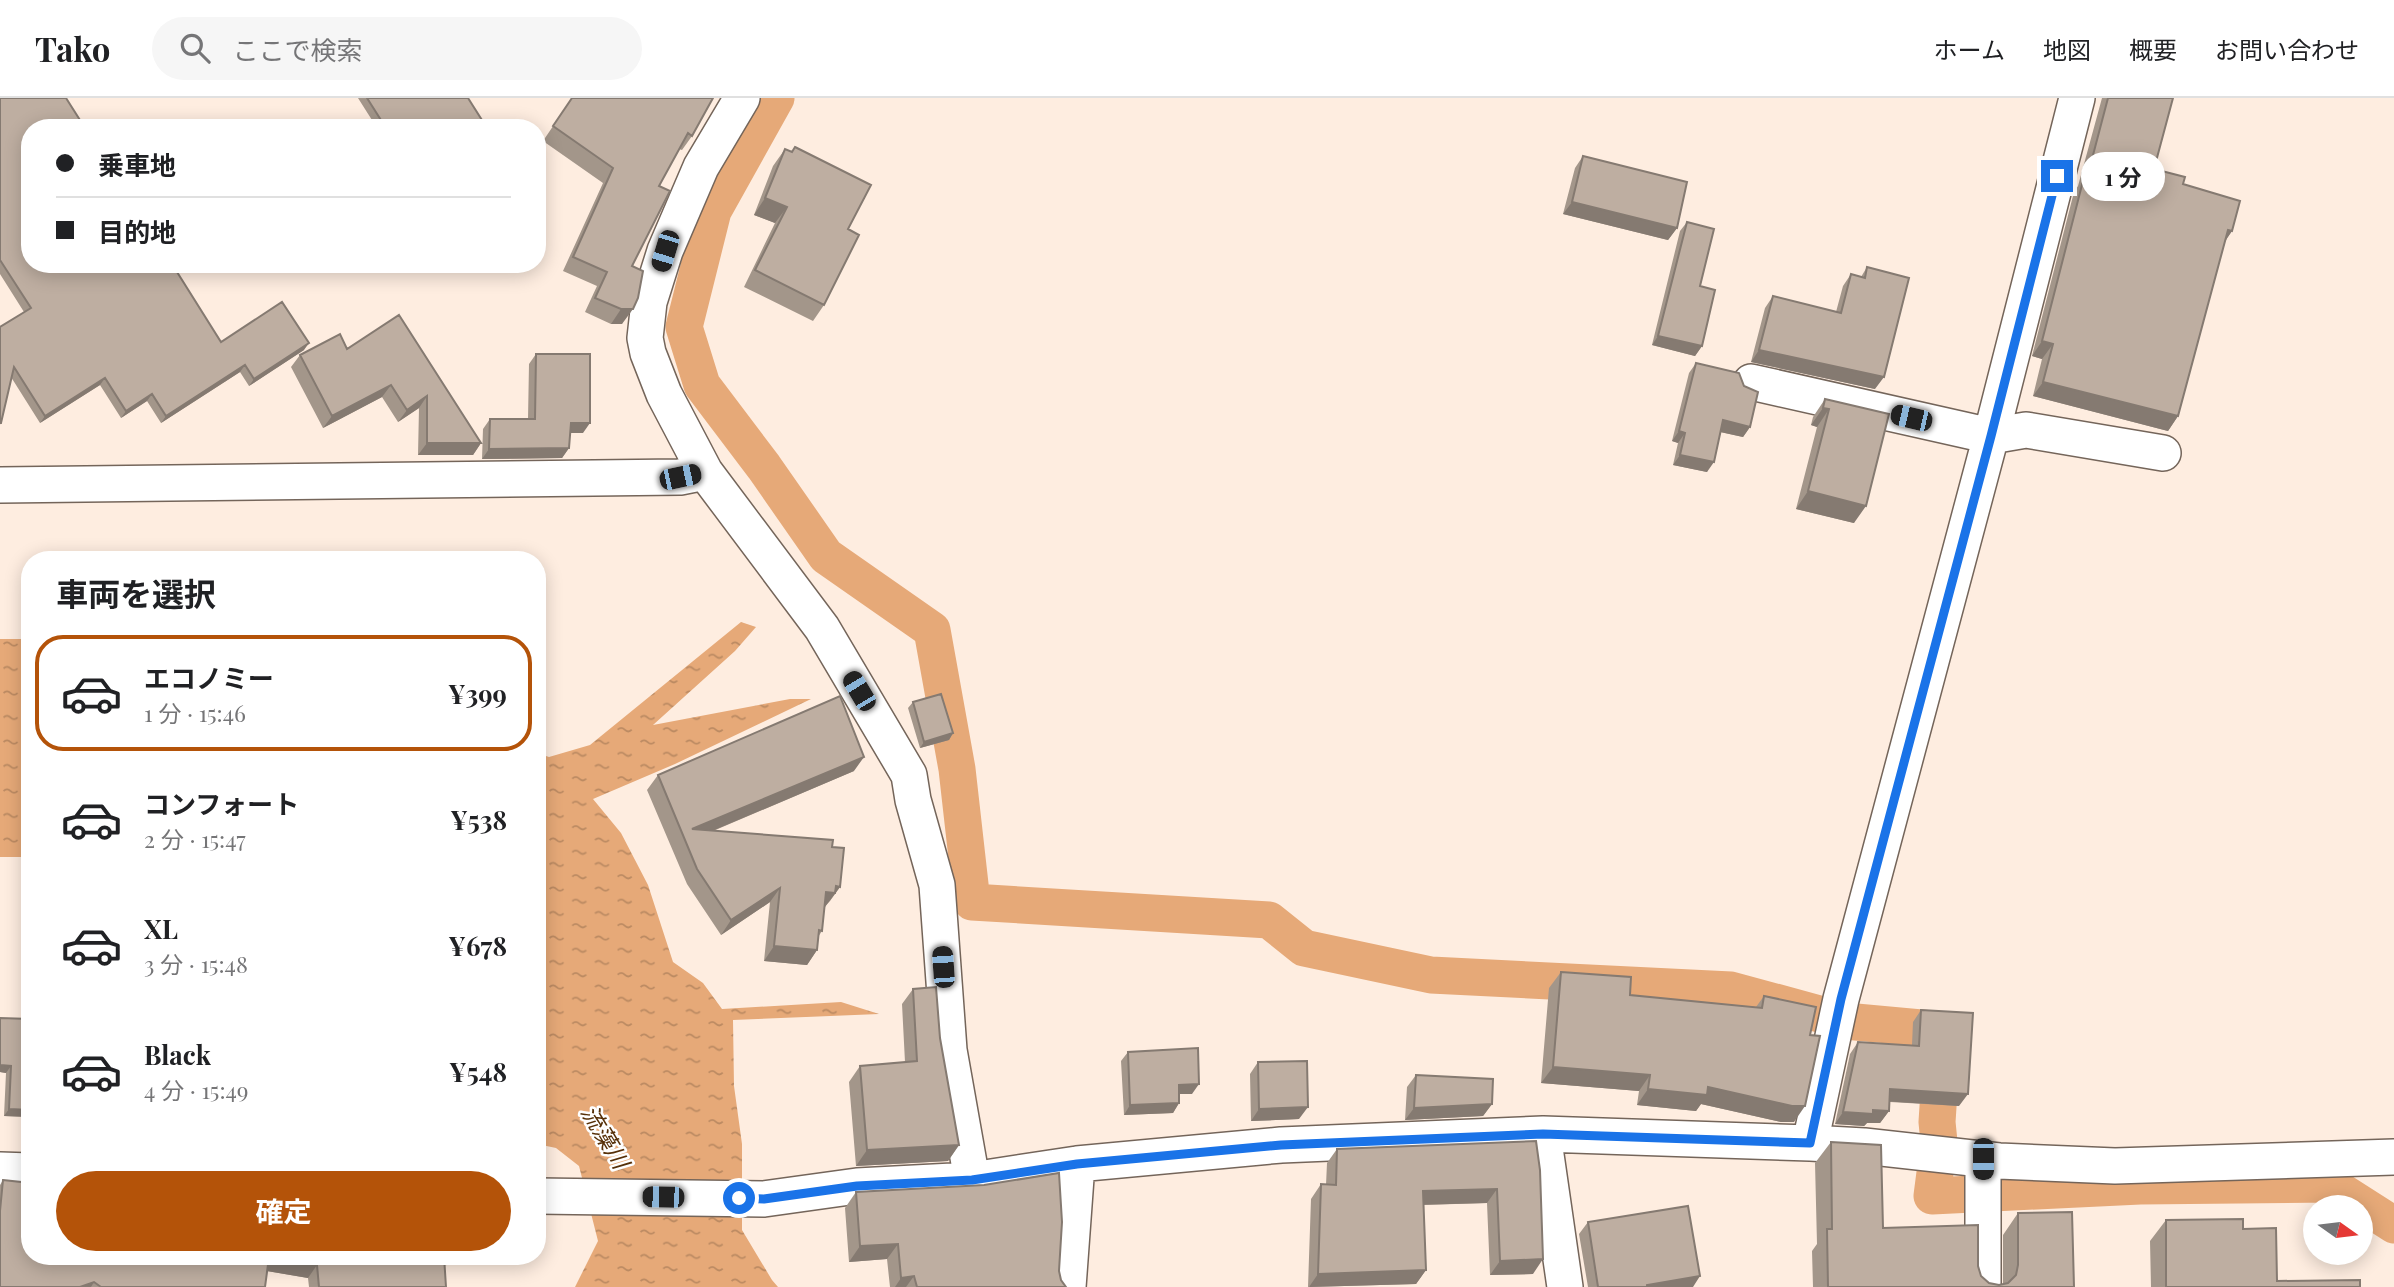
<!DOCTYPE html>
<html lang="ja">
<head>
<meta charset="utf-8">
<style>
  :root { --surface:#fff; --page:#f6f6f6; --text:#202124; --muted:#757577; --line:#e0e0e0; --accent:#b45309 }
  body { margin:0; font-family:"Playfair Display","Noto Sans JP",serif; background:var(--page); color:var(--text); height:100vh; display:flex; flex-direction:column; font-size:26px; white-space:nowrap }
  * { box-sizing:border-box; margin:0 }
  p { font-size:23px; color:var(--muted) }
  .icon { flex:none; width:38px; height:38px; fill:none; stroke:currentColor; stroke-width:2; stroke-linecap:round; stroke-linejoin:round }
  .map { position:relative; flex:1; overflow:hidden }
  .panel { position:absolute; left:21px; top:453px; width:525px; height:714px; display:flex; flex-direction:column; background:var(--surface); border-radius:28px; box-shadow:0 4px 18px #0003 }
  .panel>* { flex:none }
  .top-card { position:absolute; left:21px; top:21px; width:525px; height:154px; border-radius:28px; box-shadow:0 4px 18px #0003; display:grid; align-content:center; height:154px; padding:0 35px; background:var(--surface) }
  .needle { width:46px; rotate:104deg }
  .tools { position:absolute; left:2303px; top:1097px; display:grid; gap:14px }
  .tools a { display:grid; place-items:center; width:70px; height:70px; border-radius:50%; background:var(--surface); box-shadow:0 4px 18px #0003; font-size:35px }
  .end { position:absolute; width:32px; height:32px; margin:-16px; border:9px solid #1a73e8; background:#fff; box-shadow:0 0 0 4px #fff }
  .from { border-radius:50% }
  .bubble { position:absolute; height:49px; border-radius:24px; background:var(--surface); box-shadow:0 4px 18px #0003; font-size:23px; font-weight:700; line-height:49px; text-align:center }
  .car { position:absolute; width:21px; height:42px; margin:-21px -10px; border-radius:9px; box-shadow:0 0 5px 2px #0007; background:linear-gradient(#222 24%,#8ab4d8 0 40%,#222 0 76%,#8ab4d8 0 86%,#222 0) }
  .top-card b { display:flex; align-items:center; gap:24px; height:66px; font-size:26px }
  .top-card b+b { border-top:2px solid var(--line) }
  .top-card i { width:18px; height:18px; background:var(--text) }
  ul { padding:0; list-style:none }
  li { display:flex; align-items:center; gap:21px; height:116px; margin:0 14px 10px; padding:0 21px; border:4px solid transparent; border-radius:28px }
  li div { flex:1 }
  li b { display:block; font-size:26px }
  li em { font-style:normal; font-weight:700 }
  li.active { border-color:var(--accent) }
  li>.icon { width:63px; height:63px; stroke-width:1.5 }
  h2 { padding:0 35px; font-size:32px; line-height:84px }
  .action { display:flex; gap:14px; margin-top:auto; padding:14px 35px }
  .action a { flex:1; height:80px; border-radius:42px; background:var(--accent); color:#fff; font-size:28px; font-weight:700; line-height:80px; text-align:center }
  header { display:flex; align-items:center; gap:42px; box-sizing:border-box; height:98px; padding:0 35px; background:var(--surface); border-bottom:2px solid var(--line) }
  header strong { font-size:33px }
  nav { display:flex; gap:38px; margin-inline-start:auto; font-size:24px }
  .search { width:490px; height:63px; background:var(--page); display:flex; align-items:center; gap:18px; box-sizing:border-box; padding:0 24px; border-radius:38px; color:var(--muted); font-size:26px }
  .map>svg:first-child { display:block }
</style>
</head>
<body>
<header>
<strong>Tako</strong>
<div class="search"><svg class="icon" aria-label="search" viewBox="0 0 24 24"><circle cx="10" cy="10" r="6"/><path d="M15 15l6 6"/></svg>ここで検索</div>
<nav><a>ホーム</a><a>地図</a><a>概要</a><a>お問い合わせ</a></nav>
</header>
<div class="map">
<svg width="2394" height="1189" viewBox="0 0 2394 1189">
  <defs>
    <pattern id="water-ripples" width="26" height="14" patternUnits="userSpaceOnUse" patternTransform="scale(1.75)"><rect width="26" height="14" fill="#e6a978"/><path d="M2 4q2-2 4 0t4 0M15 11q2-2 4 0t4 0" fill="none" stroke="#bb8a62"/></pattern>
  </defs>
  <rect width="100%" height="100%" fill="#feede0"/>
  <!-- water -->
  <path fill="url(#water-ripples)" d="M741 524 756 529 735 553 653 627 790 601H811L675 666 593 701 621 735 648 787 673 864 703 885 722 911 841 904 879 916 733 922 734 988 742 1046V1132L772 1182 778 1189H575L598 1143 579 1068 556 1050 537 1046V655L549 659 590 647Z
    M0 541H30V759H0Z"/>
  <g fill="none" stroke-linecap="round" stroke-linejoin="round">
    <!-- canal -->
    <path stroke="#e6a978" stroke-width="37" d="M776 0 713 113 684 229 702 287 764 369 826 458 932 532 957 671 972 804 1269 822 1304 850 1431 877 1731 892 1845 923 1943 932 1937 1024 1939 1044 1932 1098 2140 1088 2330 1086 2394 1127"/>
    <defs>
      <path id="minor" d="M742 0 701 69 665 153 649 204 645 240 648 255 664 296 705 374 822 530 909 677 913 702 937 787 949 952 972 1082
        M1751 284 1991 338 2026 332 2163 355
        M0 387 680 379 705 374
        M1543 1036 1565 1189
        M1810 1045 1841 901 1991 338 2077 0
        M1983 1061V1189
        M0 1072 30 1073
        M537 1098 764 1101 857 1088 972 1082 1077 1066 1281 1047 1543 1036 1810 1045 1864 1048 1999 1063 2115 1068 2394 1059
        M1068 1189 1077 1066"/>
    </defs>
    <!-- minor casing -->
    <use href="#minor" stroke="#74655a" stroke-width="38"/>
    <!-- minor -->
    <use href="#minor" stroke="#fff" stroke-width="35"/>
  </g>
  <!-- wall -->
  <path fill="#a3968a" d="M0 0 221 244 304 252 249 288 240 274 161 325 147 303 121 320 100 287 40 325 11 279 0 327V229L24 214 0 176Z
    M358 0H468L487 30H377Z
    M572 0H713L692 38 682 52 679 51 659 88 632 168 622 226H611L585 214 597 188 563 173 603 85 543 43Z
    M2102 0H2173L2154 71 2183 86 2232 133 2224 144 2178 318 2168 333 2033 298 2042 261 2032 258 2074 94 2078 88Z
    M795 49 848 131 824 207 813 223 744 189 775 125 754 117 773 68 785 51 791 54Z
    M1583 58 1677 130 1668 142 1563 116 1575 70Z
    M1687 124 1700 188 1702 248 1695 258 1652 247 1680 133Z
    M1867 169 1875 291 1751 264 1765 210 1773 198 1836 214 1843 188 1851 176 1861 179Z
    M399 217 481 345 473 357H418L419 310 398 324 382 299 323 330 291 269 300 257 347 251Z
    M536 256 583 335H570L569 350 562 360 482 361 483 331 490 321H528L529 266Z
    M1696 265 1750 329 1743 339 1720 334 1707 374 1673 367 1678 345 1672 343 1689 275Z
    M1825 301 1889 316 1854 425 1796 411 1817 329 1811 327 1813 319Z
    M913 604 953 635 949 642 920 650 908 610Z
    M854 673 713 733 832 749 840 789 830 803 824 809 822 833 818 839 817 852 807 867 764 863 770 804 721 837 687 786 647 692 658 677Z
    M1561 874 1630 897 1756 909 1764 898 1810 937 1794 1024H1781L1701 1006 1696 1013 1637 1007 1639 993 1541 985 1549 890Z
    M913 891 940 940 959 1047 948 1063 856 1068 849 984 860 968 905 964 902 906Z
    M1921 912 1959 1008 1890 1004 1889 1013 1880 1025H1867L1864 1028 1835 1026 1850 956 1858 944 1912 947 1913 924Z
    M0 920 30 921V1019L4 1018 6 975 0 974Z
    M1128 954 1192 996H1179V1005L1173 1015 1124 1017 1121 963Z
    M1258 964 1299 1021 1251 1023 1250 976Z
    M1416 977 1492 1006 1483 1018 1405 1022 1407 989Z
    M1536 1043 1533 1176 1490 1177 1487 1105 1423 1107 1426 1172 1416 1186 1308 1189 1311 1101 1321 1086 1326 1087 1327 1065 1337 1051Z
    M1831 1044 1883 1130 1978 1168 1981 1178 1989 1185 1999 1187 2003 1186V1137L2018 1115 2074 1189H1813L1812 1153 1817 1146 1815 1065Z
    M3 1082 30 1158 484 1164 444 1167 446 1189H309L308 1180 267 1173 265 1189H0V1087Z
    M856 1094 1059 1173 1061 1182 1066 1189H890L887 1161 849 1164 845 1110Z
    M2166 1122 2243 1131 2277 1183 2360 1189H2151L2150 1143Z
    M1588 1124 1693 1189H1588L1579 1136Z"/>
  <!-- shaded-wall -->
  <path fill="#857a71" d="M765 100 787 109 775 125 754 117Z
    M1572 104 1677 130 1668 142 1563 116Z
    M2228 132 2232 133 2222 148Z
    M621 211H633L622 226H611Z
    M1658 238 1702 248 1695 258 1652 247Z
    M2042 243 2053 246 2042 261 2032 258Z
    M309 245 304 252 249 288 254 281Z
    M1759 252 1884 279 1875 291 1751 264Z
    M245 267 240 274 161 325 166 318Z
    M105 280 100 287 40 325 45 318Z
    M2043 284 2178 318 2168 333 2033 298Z
    M391 287 382 299 323 330 332 318Z
    M152 296 147 303 121 320 126 313Z
    M427 298 419 310 398 324 407 312Z
    M1823 310 1829 311 1817 329 1811 327Z
    M1723 322 1750 329 1743 339 1716 333Z
    M571 325H590L583 335H564Z
    M1679 333 1685 335 1678 345 1672 343Z
    M427 345H481L473 357H418Z
    M569 350 562 360 482 361 489 351Z
    M1680 357 1714 364 1707 374 1673 367Z
    M1808 393 1866 408 1854 425 1796 411Z
    M953 635 949 642 920 650 924 644Z
    M864 659 854 673 686 744 692 731Z
    M836 788 840 789 825 809 816 808 826 794Z
    M780 790 770 804 721 837 731 822Z
    M774 848 817 852 807 867 764 863Z
    M0 967 11 968 6 975 0 974Z
    M1553 969 1650 977 1639 993 1541 985Z
    M1199 986 1192 996H1172L1179 987Z
    M1708 989 1805 1008 1794 1024H1781L1701 1006 1696 1013 1637 1007 1648 991Z
    M1890 991 1968 996 1959 1008 1882 1003Z
    M1179 1005 1173 1015 1124 1017 1130 1007Z
    M1492 1006 1483 1018 1405 1022 1414 1010Z
    M1308 1009 1299 1021 1251 1023 1259 1011Z
    M9 1011 30 1012V1019L4 1018Z
    M1873 1012 1889 1013 1880 1025H1867L1864 1028 1835 1026 1843 1014Z
    M959 1047 948 1063 856 1068 867 1052Z
    M1497 1091 1487 1105 1413 1107 1423 1093Z
    M898 1146 887 1161 849 1164 860 1148Z
    M441 1158H488L484 1164 435 1168Z
    M269 1159 317 1167 308 1180 261 1172Z
    M1543 1161 1533 1176 1490 1177 1500 1163Z
    M1426 1172 1416 1186 1309 1189 1318 1176Z
    M914 1178 906 1189H895L901 1180Z
    M1700 1178 1693 1189H1646L1647 1187Z
    M94 1184 91 1189H80Z"/>
  <!-- building -->
  <path fill="#beaea1" stroke="#857a71" stroke-width="2" d="M0 0H66L85 30H30V166H172L221 244 282 204 309 245 254 281 245 267 166 318 152 296 126 313 105 280 45 318 14 269 1 325H0V229L31 210 0 162Z
    M367 0H468L487 30H386Z
    M572 0H713L692 38 688 35 659 88 670 93 632 168 643 173 638 200 633 211H621L595 200 607 174 573 159 613 70 553 28Z
    M2108 0H2173L2154 71 2185 79 2183 86 2240 103 2232 133 2228 132 2178 318 2043 284 2053 246 2042 243 2084 79 2087 80Z
    M795 49 871 87 848 131 859 137 824 207 755 172 787 109 765 100 785 51 792 54Z
    M1583 58 1687 84 1677 130 1572 104Z
    M1687 124 1714 131 1700 188 1715 192 1702 248 1658 238Z
    M1867 169 1909 180 1884 279 1759 252 1773 198 1841 215 1851 176 1865 180Z
    M399 217 481 345H427V298L407 312 391 287 332 318 300 257 340 236 347 251Z
    M536 256H590V325H571L569 350 489 351 490 321H535Z
    M1696 265 1739 275 1744 288 1758 294 1750 329 1723 322 1714 364 1680 357 1685 335 1679 333Z
    M1825 301 1889 316 1866 408 1808 393 1829 311 1823 310Z
    M941 596 953 635 924 644 913 604Z
    M840 598 864 659 692 731 833 742 832 749 844 750 840 789 836 788 835 795 826 794 822 833 819 832 817 852 774 848 780 790 731 822 697 771 658 677Z
    M1561 874 1631 879 1630 897 1762 910 1764 898 1816 909 1810 937 1820 938 1805 1008H1792L1708 989 1707 997 1648 991 1650 977 1553 969Z
    M936 889 940 940 959 1047 867 1052 860 968 917 963 913 891Z
    M1921 912 1973 915 1968 996 1890 991 1889 1013 1873 1012V1016L1843 1014 1858 944 1919 948Z
    M0 920 30 921V1012L9 1011 11 968 0 967Z
    M1198 950 1199 986 1179 987V1005L1130 1007 1128 954Z
    M1307 963 1308 1009 1259 1011 1258 964Z
    M1416 977 1493 981 1492 1006 1414 1010Z
    M1536 1043 1540 1072 1543 1161 1500 1163 1497 1091 1423 1093 1426 1172 1318 1176 1321 1086 1336 1087 1337 1051Z
    M1831 1044 1881 1047 1883 1130 1978 1127V1168L1981 1178 1989 1185 1999 1187 2008 1185 2016 1177 2018 1167V1115L2072 1114 2074 1189H1828L1827 1131H1832Z
    M1059 1075 1062 1124 1059 1173 1061 1182 1066 1189H917L914 1178 901 1180 898 1146 860 1148 856 1094 984 1087Z
    M3 1082 30 1085V1158H444L446 1189H319L317 1167 269 1159 265 1189H101L94 1184 80 1189H0V1113Z
    M1688 1108 1700 1178 1647 1187V1189H1598L1588 1124Z
    M2243 1121V1131L2276 1130 2277 1183 2360 1182V1189H2166V1122Z"/>
  <g fill="none" stroke-linecap="round" stroke-linejoin="round">
    <!-- route -->
    <path stroke="#1a73e8" stroke-width="9" d="M739 1100 764 1101 857 1088 972 1082 1077 1066 1281 1047 1543 1036 1810 1045 1841 901 1991 338 2057 78"/>
  </g>
  <g text-anchor="middle" stroke-width="5" stroke-linejoin="round" paint-order="stroke">
    <!-- water labels -->
    <g font-size="23" font-style="italic" fill="#562f07" stroke="#fefefe">
      <text transform="translate(605 1039) rotate(59)" y="8">流藻川</text>
    </g>
  </g>
</svg>
<div class="tools">
<a><svg class="needle" viewBox="-14 -14 28 28"><path d="M0-13l5 13h-10z" fill="#e53935"/><path d="M0 13l5-13h-10z" fill="#757577"/></svg></a>
</div>
<i class="end from" style="left:739px;top:1100px"></i>
<i class="end" style="left:2057px;top:78px"></i>
<div class="bubble" style="left:2081px;top:54px;width:84px">1 分</div>
<i class="car" style="left:665px;top:153px;rotate:197deg"></i>
<i class="car" style="left:1911px;top:320px;rotate:283deg"></i>
<i class="car" style="left:680px;top:379px;rotate:78deg"></i>
<i class="car" style="left:859px;top:593px;rotate:329deg"></i>
<i class="car" style="left:943px;top:869px;rotate:356deg"></i>
<i class="car" style="left:1983px;top:1061px;rotate:180deg"></i>
<i class="car" style="left:663px;top:1099px;rotate:271deg"></i>
<div class="top-card">
<b><i class="from"></i>乗車地</b>
<b><i></i>目的地</b>
</div>
<section class="panel">
<h2>車両を選択</h2>
<ul>
<li class="active"><svg class="icon" aria-label="car" viewBox="0 0 24 24"><path d="M5 17H2v-5l4-1 3-4h7l3 4 3 1v5h-3M9 17h6M6 11h13"/><circle cx="7" cy="17" r="2"/><circle cx="17" cy="17" r="2"/></svg><div><b>エコノミー</b><p>1 分 · 15:46</p></div><em>¥399</em></li>
<li><svg class="icon" aria-label="car" viewBox="0 0 24 24"><path d="M5 17H2v-5l4-1 3-4h7l3 4 3 1v5h-3M9 17h6M6 11h13"/><circle cx="7" cy="17" r="2"/><circle cx="17" cy="17" r="2"/></svg><div><b>コンフォート</b><p>2 分 · 15:47</p></div><em>¥538</em></li>
<li><svg class="icon" aria-label="car" viewBox="0 0 24 24"><path d="M5 17H2v-5l4-1 3-4h7l3 4 3 1v5h-3M9 17h6M6 11h13"/><circle cx="7" cy="17" r="2"/><circle cx="17" cy="17" r="2"/></svg><div><b>XL</b><p>3 分 · 15:48</p></div><em>¥678</em></li>
<li><svg class="icon" aria-label="car" viewBox="0 0 24 24"><path d="M5 17H2v-5l4-1 3-4h7l3 4 3 1v5h-3M9 17h6M6 11h13"/><circle cx="7" cy="17" r="2"/><circle cx="17" cy="17" r="2"/></svg><div><b>Black</b><p>4 分 · 15:49</p></div><em>¥548</em></li>
</ul>
<div class="action"><a>確定</a></div>
</section>
</div>
</body>
</html>
